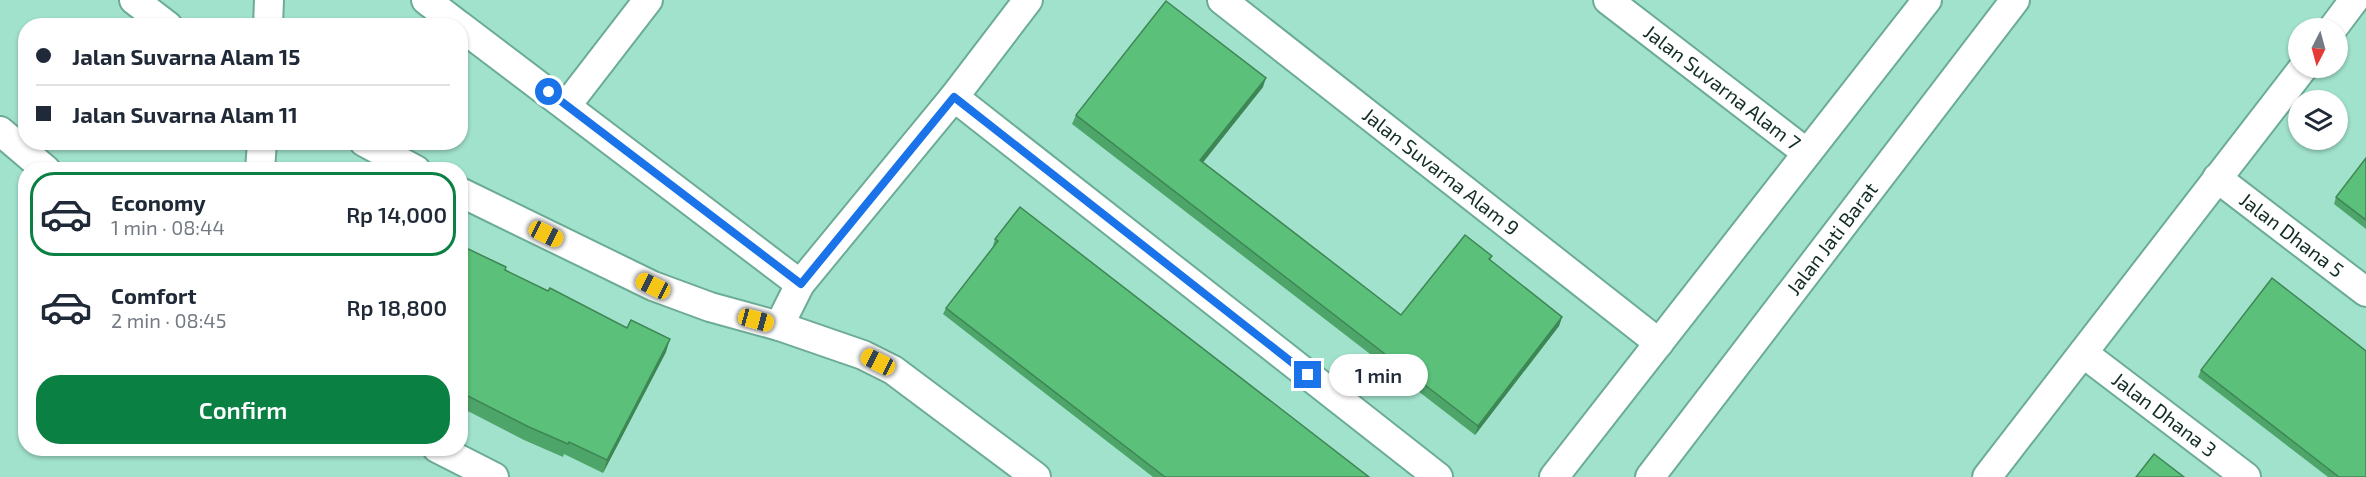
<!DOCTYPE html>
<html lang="en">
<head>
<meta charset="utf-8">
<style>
  :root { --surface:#fff; --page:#f2f2f3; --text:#1f2937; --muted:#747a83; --line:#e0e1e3; --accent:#0b8043 }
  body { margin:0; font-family:"Exo 2",sans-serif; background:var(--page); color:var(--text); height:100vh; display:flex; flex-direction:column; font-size:22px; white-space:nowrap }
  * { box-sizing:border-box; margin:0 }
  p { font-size:20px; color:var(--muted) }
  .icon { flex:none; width:33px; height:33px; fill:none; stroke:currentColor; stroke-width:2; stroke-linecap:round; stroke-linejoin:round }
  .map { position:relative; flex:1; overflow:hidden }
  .side { position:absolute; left:18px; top:162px; width:450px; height:294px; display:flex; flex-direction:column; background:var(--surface); border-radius:24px; box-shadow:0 2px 4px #0004 }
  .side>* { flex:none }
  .banner { position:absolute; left:18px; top:18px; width:450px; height:132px; border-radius:24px; box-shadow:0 2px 4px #0004; display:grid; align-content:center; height:132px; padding:0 18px; background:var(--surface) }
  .needle { width:39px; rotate:186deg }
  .fabs { position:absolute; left:2288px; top:18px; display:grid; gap:12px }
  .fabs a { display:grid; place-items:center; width:60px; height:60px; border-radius:50%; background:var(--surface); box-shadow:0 2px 4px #0004; font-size:30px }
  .end { position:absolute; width:27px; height:27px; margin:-14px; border:8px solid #1a73e8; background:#fff; box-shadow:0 0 0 3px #fff }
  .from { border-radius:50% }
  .bubble { position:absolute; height:42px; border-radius:21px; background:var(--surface); box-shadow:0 2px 4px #0004; font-size:20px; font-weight:600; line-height:42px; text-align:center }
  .car { position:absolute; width:18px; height:36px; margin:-18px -9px; border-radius:8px; box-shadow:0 0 4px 2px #0007; background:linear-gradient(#f5c518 24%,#345 0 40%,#f5c518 0 76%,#345 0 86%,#f5c518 0) }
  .banner b { display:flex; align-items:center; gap:21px; height:57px; font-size:22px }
  .banner b+b { border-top:2px solid var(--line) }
  .banner i { width:15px; height:15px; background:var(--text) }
  ul { padding:10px 0 0; list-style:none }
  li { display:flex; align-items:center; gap:18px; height:84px; margin:0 12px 9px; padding:0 6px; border:3px solid transparent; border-radius:24px }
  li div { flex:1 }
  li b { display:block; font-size:22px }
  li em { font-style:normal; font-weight:600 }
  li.selected { border-color:var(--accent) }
  li>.icon { width:54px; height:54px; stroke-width:1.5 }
  .button { display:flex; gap:12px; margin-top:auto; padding:12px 18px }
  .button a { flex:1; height:69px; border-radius:24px; background:var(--accent); color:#fff; font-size:24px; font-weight:600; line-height:69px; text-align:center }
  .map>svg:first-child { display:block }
</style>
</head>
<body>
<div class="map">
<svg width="2366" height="477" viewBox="0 0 2366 477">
  <rect width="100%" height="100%" fill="#a1e2cc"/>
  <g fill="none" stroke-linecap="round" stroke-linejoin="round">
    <defs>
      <g id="minor">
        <path d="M134 0 168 26"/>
        <path d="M426 0 460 26"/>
        <path id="s1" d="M1222 0 1659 343"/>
        <path id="s2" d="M1608 0 1807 153"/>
        <path d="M268 26 269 0"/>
        <path d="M460 26 800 284"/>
        <path d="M2333 28 2354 0"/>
        <path d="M954 97 1438 477"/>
        <path d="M567 105 648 0"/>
        <path d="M0 131 46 170"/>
        <path d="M364 142 416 170"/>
        <path d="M260 170 262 142"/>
        <path id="s3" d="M2217 178 2366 292"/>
        <path d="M460 192 653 286 710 307 779 326 863 355 893 370 1036 477"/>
        <path d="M779 326 800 284 954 97 1028 0"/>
        <path id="s4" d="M2083 353 2246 477"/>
        <path d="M437 448 494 477"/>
        <path d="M1554 477 1927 0"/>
        <path id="s5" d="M1650 477 2015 0"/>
        <path d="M1987 477 2303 68"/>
      </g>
    </defs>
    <!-- minor casing -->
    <use href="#minor" stroke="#6cac97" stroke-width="32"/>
    <!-- minor -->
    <use href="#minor" stroke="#fff" stroke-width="28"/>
  </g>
  <!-- wall -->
  <path fill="#4da569" d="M1263 87 1203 162 1401 315 1492 256 1490 260 1562 317 1559 326 1475 435 1072 124 1076 115Z
    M2366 158V229L2334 204 2336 197Z
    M460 239 466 242 464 247 505 270 666 352 603 473 564 454 563 457 524 440 460 407Z
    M995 239 1369 477H1153L943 314 946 308 994 247 993 246Z
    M2201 370 2366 477H2328L2198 377Z"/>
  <!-- shaded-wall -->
  <path fill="#3f8655" d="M1266 78 1263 87 1197 170 1200 160Z
    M1562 317 1559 326 1475 435 1478 426Z
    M670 339 666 352 603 473 607 460Z"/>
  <!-- building -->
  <path fill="#5ac07a" stroke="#3f8655" stroke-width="1.5" d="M1166 1 1266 78 1200 160 1401 315 1465 235 1492 256 1489 259 1562 317 1478 426 1076 115Z
    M2366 158V220L2336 197Z
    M1020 207 1369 477H1165L946 308 998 241 995 239Z
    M460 239 466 242 464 247 506 267 505 270 548 291 550 288 627 328 631 320 670 339 607 460 569 442 568 444 529 427 460 392Z
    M2272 278 2366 351V477H2339L2201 370Z
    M2154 454 2184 477H2136Z"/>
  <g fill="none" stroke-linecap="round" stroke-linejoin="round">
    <!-- route -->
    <path stroke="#1a73e8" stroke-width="8" d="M549 92 801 284 954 97 1308 375"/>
  </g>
  <g text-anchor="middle" stroke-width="4.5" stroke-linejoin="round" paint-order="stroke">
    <!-- street labels -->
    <g font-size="20" fill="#122d25" stroke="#dbfbf0">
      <text dy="7" stroke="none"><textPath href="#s2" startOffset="144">Jalan Suvarna Alam 7</textPath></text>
      <text dy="7" stroke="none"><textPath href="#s1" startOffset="278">Jalan Suvarna Alam 9</textPath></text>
      <text dy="7" stroke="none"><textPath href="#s3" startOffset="94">Jalan Dhana 5</textPath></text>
      <text dy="7" stroke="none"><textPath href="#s5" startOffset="300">Jalan Jati Barat</textPath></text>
      <text dy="7" stroke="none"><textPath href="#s4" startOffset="102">Jalan Dhana 3</textPath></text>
    </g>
  </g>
</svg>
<div class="fabs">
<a><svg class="needle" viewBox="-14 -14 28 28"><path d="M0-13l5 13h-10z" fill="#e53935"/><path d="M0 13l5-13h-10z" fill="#747a83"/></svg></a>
<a><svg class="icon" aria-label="layers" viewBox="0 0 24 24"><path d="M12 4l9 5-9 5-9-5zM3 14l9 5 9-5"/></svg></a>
</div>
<i class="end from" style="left:549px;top:92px"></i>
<i class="end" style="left:1308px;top:375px"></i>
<div class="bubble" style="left:1329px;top:354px;width:99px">1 min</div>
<i class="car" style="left:546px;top:234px;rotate:116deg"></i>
<i class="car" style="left:653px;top:286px;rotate:296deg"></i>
<i class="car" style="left:756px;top:320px;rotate:105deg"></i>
<i class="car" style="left:878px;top:362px;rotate:297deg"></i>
<div class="banner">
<b><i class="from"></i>Jalan Suvarna Alam 15</b>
<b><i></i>Jalan Suvarna Alam 11</b>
</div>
<section class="side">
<ul>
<li class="selected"><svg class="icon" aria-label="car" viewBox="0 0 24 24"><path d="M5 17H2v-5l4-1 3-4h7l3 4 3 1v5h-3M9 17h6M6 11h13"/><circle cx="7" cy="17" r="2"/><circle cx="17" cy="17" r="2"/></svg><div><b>Economy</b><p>1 min · 08:44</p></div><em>Rp 14,000</em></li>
<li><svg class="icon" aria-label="car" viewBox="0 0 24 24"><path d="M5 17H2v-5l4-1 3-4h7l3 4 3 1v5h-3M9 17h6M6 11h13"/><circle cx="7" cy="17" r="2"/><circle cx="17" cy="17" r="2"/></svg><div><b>Comfort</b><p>2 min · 08:45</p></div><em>Rp 18,800</em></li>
</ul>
<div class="button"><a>Confirm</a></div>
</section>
</div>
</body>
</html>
